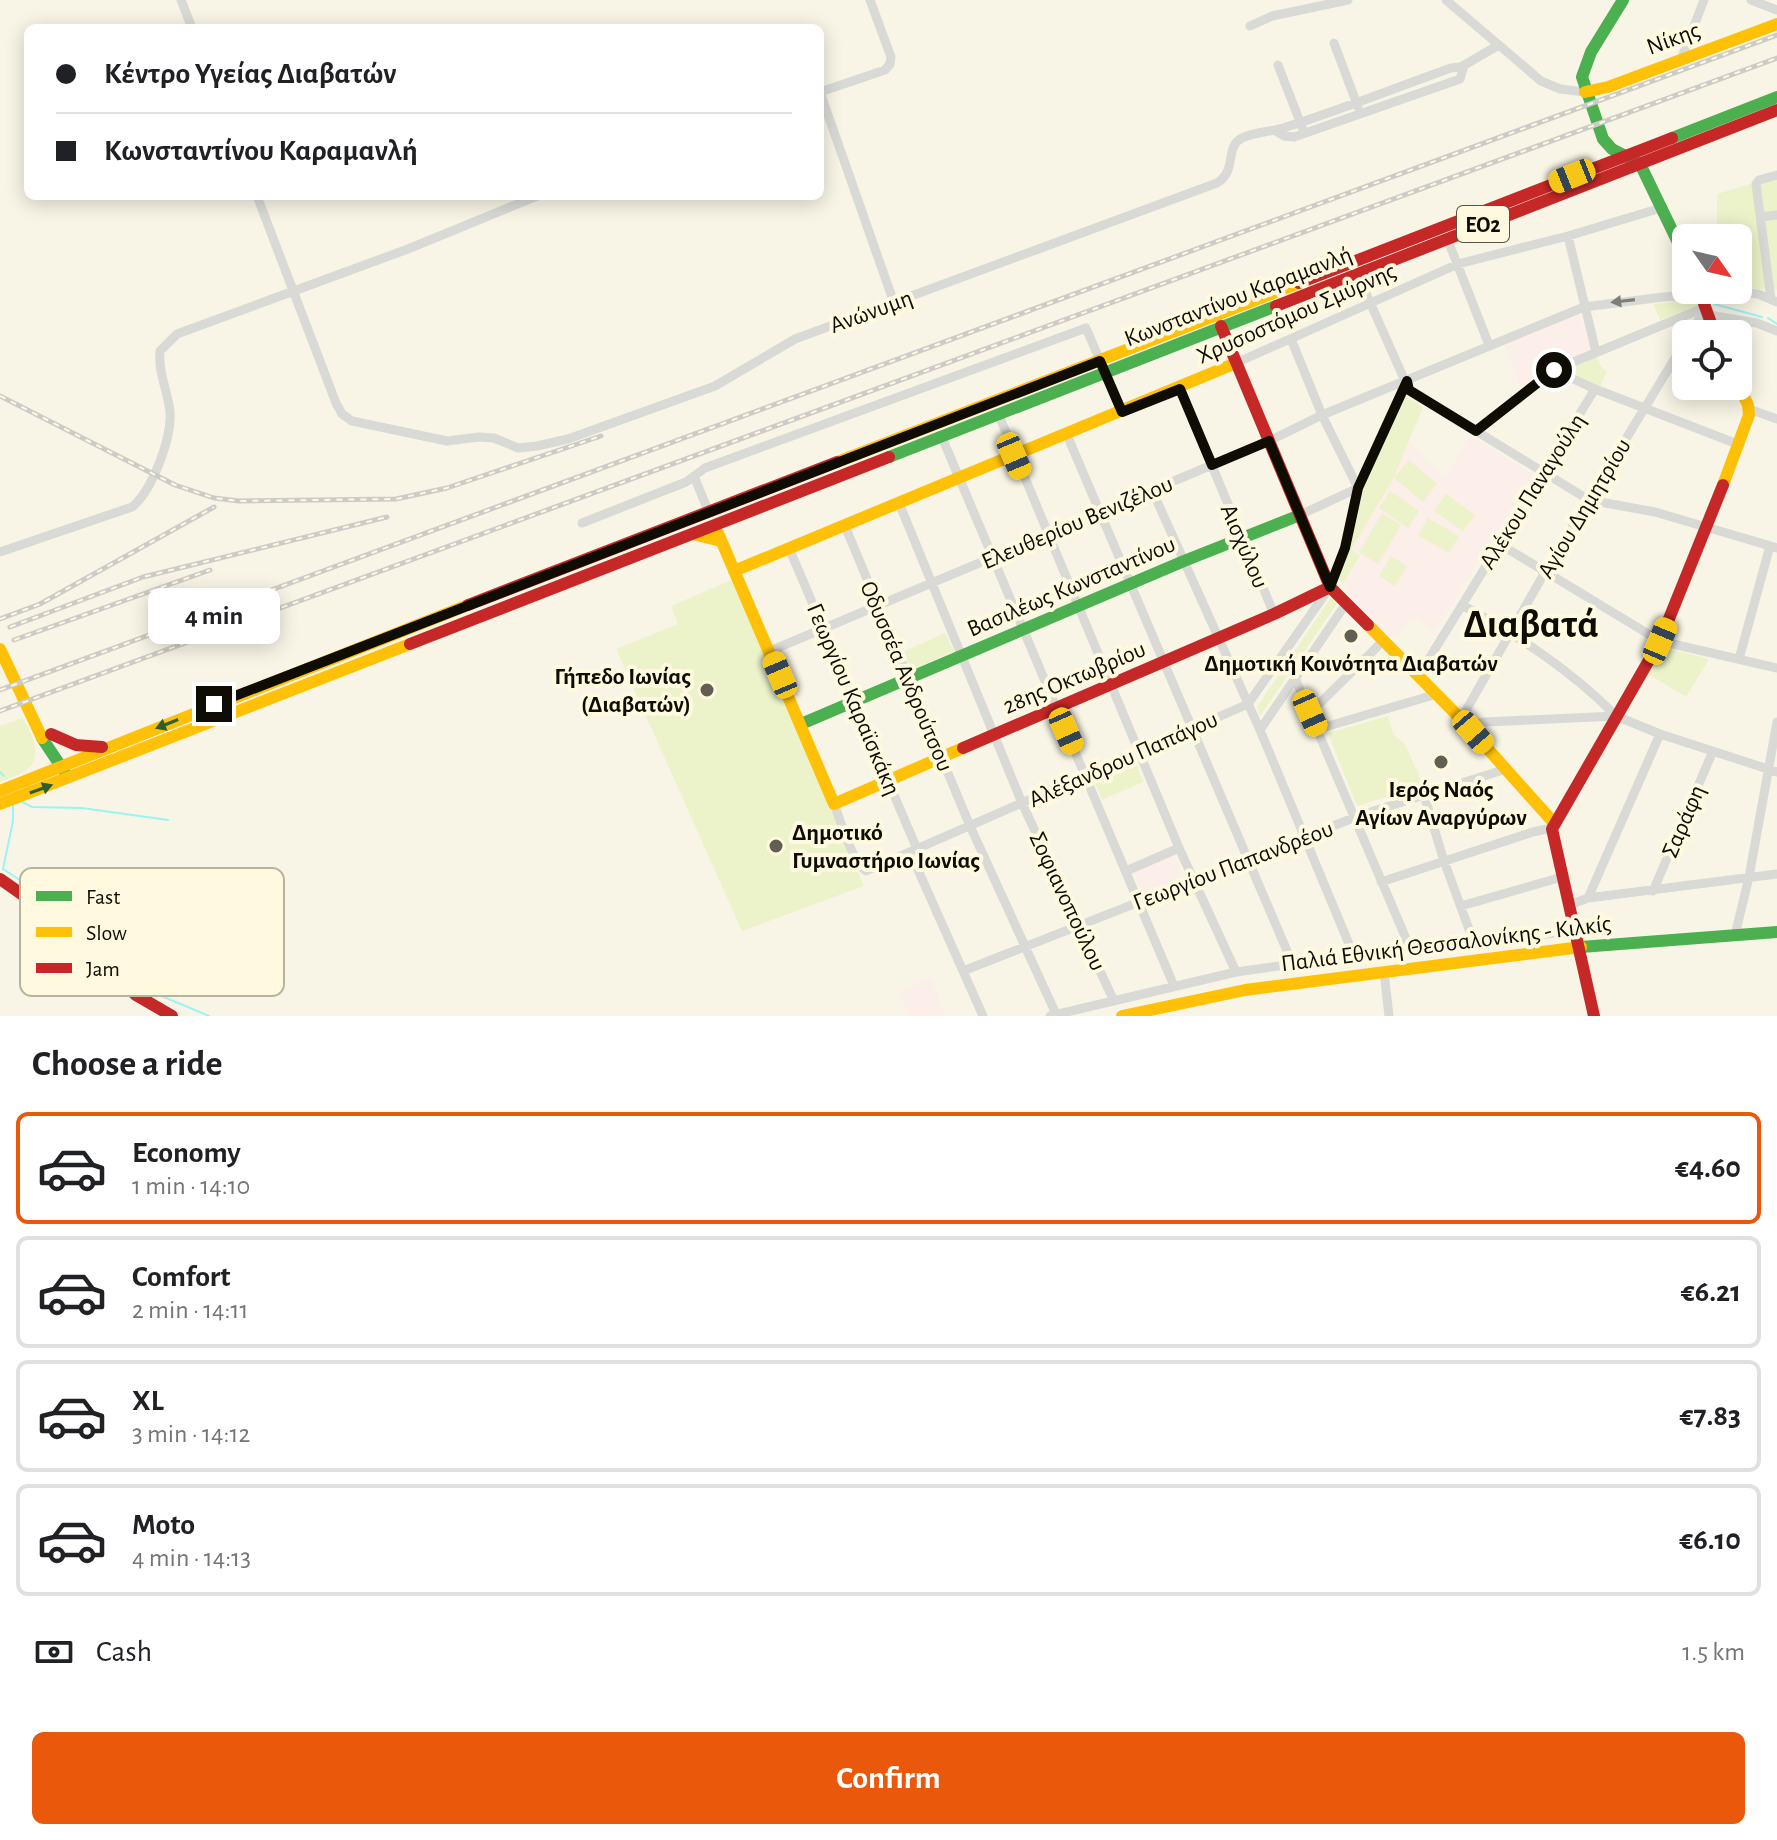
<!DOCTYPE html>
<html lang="en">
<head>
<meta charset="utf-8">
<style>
  :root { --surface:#fff; --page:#f6f6f6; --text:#202124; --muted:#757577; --line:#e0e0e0; --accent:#ea580c }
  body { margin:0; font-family:"Alegreya Sans",sans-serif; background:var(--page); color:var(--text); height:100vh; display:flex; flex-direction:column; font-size:30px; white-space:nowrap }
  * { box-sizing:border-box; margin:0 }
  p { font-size:26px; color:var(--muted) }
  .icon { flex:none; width:44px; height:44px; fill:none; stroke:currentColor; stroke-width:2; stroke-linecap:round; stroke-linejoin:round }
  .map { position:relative; height:1016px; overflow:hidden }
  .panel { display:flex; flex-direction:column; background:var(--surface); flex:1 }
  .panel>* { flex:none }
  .hud { position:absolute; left:24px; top:24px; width:800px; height:176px; border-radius:12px; box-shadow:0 4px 20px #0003; display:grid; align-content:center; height:176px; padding:0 32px; background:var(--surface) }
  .needle { width:52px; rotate:124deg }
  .fabs { position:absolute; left:1672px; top:224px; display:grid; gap:16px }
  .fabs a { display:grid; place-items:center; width:80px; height:80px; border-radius:12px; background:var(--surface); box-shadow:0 4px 20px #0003; font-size:40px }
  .end { position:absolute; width:36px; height:36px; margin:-18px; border:10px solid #0f0d03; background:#fff; box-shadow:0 0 0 4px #fff }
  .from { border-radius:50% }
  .bubble { position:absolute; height:56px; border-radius:12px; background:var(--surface); box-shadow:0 4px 20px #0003; font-size:26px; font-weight:600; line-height:56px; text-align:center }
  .car { position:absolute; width:24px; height:48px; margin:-24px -12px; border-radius:10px; box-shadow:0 0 6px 2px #0007; background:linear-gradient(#f5c518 24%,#345 0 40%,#f5c518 0 76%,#345 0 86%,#f5c518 0) }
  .hud b { display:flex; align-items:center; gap:28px; height:76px; font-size:30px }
  .hud b+b { border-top:2px solid var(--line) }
  .hud i { width:20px; height:20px; background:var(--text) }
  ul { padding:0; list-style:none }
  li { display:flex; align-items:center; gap:24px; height:112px; margin:0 16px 12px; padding:0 16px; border:4px solid var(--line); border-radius:12px }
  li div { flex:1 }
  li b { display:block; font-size:30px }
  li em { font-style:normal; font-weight:600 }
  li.selected { border-color:var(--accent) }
  li>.icon { width:72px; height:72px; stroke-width:1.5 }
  h2 { padding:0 32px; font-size:36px; line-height:96px }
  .pay { display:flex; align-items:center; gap:20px; height:88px; padding:0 32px; font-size:30px }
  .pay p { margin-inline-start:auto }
  .button { display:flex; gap:16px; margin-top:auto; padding:16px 32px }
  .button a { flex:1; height:92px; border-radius:12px; background:var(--accent); color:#fff; font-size:32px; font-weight:600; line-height:92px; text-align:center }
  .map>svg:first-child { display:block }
</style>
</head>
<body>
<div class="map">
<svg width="1777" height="1016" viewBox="0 0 1777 1016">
  <rect width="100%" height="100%" fill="#f8f5e6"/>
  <!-- education -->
  <path fill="#fceee8" d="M1579 313 1591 350 1522 390 1503 343Z
    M1471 436 1533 474 1435 631 1412 616 1397 639 1382 631 1352 601 1344 585 1361 557 1352 550 1392 481 1408 441 1445 477Z
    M1175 855 1184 878 1142 894 1133 871Z
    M931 978 946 1016H909L899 992Z"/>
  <!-- green -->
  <path fill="#ecf2ca" d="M1777 176V290L1742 288 1738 282V238H1720L1717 228V194Z
    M1696 300 1697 306 1660 320 1653 304Z
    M1597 357 1601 367 1607 372 1600 387 1566 373 1565 370Z
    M1403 395 1423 407 1392 481 1351 550 1360 556 1343 584 1338 578 1361 489Z
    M1409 460 1437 484 1423 502 1394 478Z
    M1390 491 1419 511 1408 528 1379 508Z
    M1446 494 1475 515 1463 531 1434 511Z
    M1382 513 1401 525 1378 564 1359 552Z
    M1428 518 1459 536 1449 553 1418 535Z
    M1391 556 1407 566 1395 586 1379 576Z
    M734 579 864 886 742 931 616 649 678 624 671 606Z
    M1332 596 1338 602 1260 716 1257 707Z
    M945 633 954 651 912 670 903 652Z
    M1661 647 1709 659 1686 697 1646 673Z
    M1388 716 1393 734 1404 743 1424 785 1357 806 1328 733Z
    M22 718C28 725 31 733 34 742 41 769 21 774 0 782V726Z
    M1136 765 1143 782 1102 800 1095 783Z"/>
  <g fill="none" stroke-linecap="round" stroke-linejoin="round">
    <!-- stream -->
    <path stroke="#9cf3f3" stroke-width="2" d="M1714 304 1762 317
      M1768 318 1777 324
      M0 772 4 776
      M22 802 32 807 82 808 168 820
      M13 805V821L3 869 43 895 123 974
      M133 984 209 1016"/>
    <!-- street -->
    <path stroke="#d9d9d5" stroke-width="9" d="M181 0 192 28
      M1446 0 1541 81 1560 89 1585 92
      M1751 0 1777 10
      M1250 26 1272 16 1348 0
      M1334 43 1358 107
      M1682 57 1704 0
      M1278 65 1302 127
      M820 92 894 303
      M820 92 885 70 890 64 891 57 870 0
      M1274 130 1284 136 1294 137 1460 79 1464 66
      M257 196 336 403 342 414 352 421 447 441 479 437 494 438 518 448 537 446 568 439 715 386 795 339 1217 183C1238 170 1224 147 1242 138 1254 132 1270 132 1283 128 1340 110 1395 88 1451 68L1461 67 1497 46
      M1761 217 1777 215
      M1568 236 1596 352
      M1447 238 1489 345
      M1357 273 1409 390 1589 500 1655 512 1777 548
      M1771 299 1756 184 1759 180 1777 175
      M1709 315 1757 323 1777 331
      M1690 334 1706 307
      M1291 339 1322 415 1358 488 1300 515
      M1236 363 1458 264 1568 236 1661 208
      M1554 370 1595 389 1740 445
      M1180 389 1274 614
      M1749 409 1777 419
      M998 413 1179 848 1236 972
      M1476 431 1554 370 1706 307
      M941 435 1174 986
      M1067 435 1293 965
      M694 476 709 513
      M1152 490 1260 730 1354 956
      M899 503 1022 803 1113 999
      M582 523 686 482 705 468 1086 328 1122 412
      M845 526 970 826 1056 1014
      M1498 543 1660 641 1777 668
      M789 548 917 849
      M0 552 132 507C152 491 172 438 170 412 168 391 158 374 160 351L177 334 408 249 537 196
      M1462 605C1518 636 1571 670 1616 716
      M770 651 1269 441 1322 415 1584 307 1663 297 1737 292 1758 294 1777 302
      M1739 659 1770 546
      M1419 675 1595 389
      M1295 678 1410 948
      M1310 713 1384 640
      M1461 719 1545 572 1686 340
      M1467 726 1485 722 1616 716 1660 734 1777 772
      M1318 729 1437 694
      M1260 730 1347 602
      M1424 795 1444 861 1474 943
      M834 804C841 821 852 862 866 871L1248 704 1330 587 1345 548 1358 488 1407 381
      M910 852 983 1016
      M1126 871 1179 848
      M1381 882 1533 832 1552 828
      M1653 891 1713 751
      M1588 898 1660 734
      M1569 905 1588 898 1777 874
      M1461 906 1562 877
      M1735 935 1749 877 1777 722
      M963 971 1361 815 1506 769
      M1384 972 1389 1016
      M1050 1016 1236 972 1410 948 1574 931"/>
    <!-- fast -->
    <path stroke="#4caf50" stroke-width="12" d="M1623 0 1591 52 1582 77 1603 139 1612 149 1635 161 1642 168 1686 259
      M1672 138 1777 97
      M889 457 1276 306
      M801 724 1184 561 1300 515
      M42 738 66 774
      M1581 947 1777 932"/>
    <!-- slow -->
    <path stroke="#ffc107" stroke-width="12" d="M1585 92 1608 87 1777 24
      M837 462 1299 283
      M1723 485 1749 415 1748 405 1738 384
      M718 533 834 804 963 748
      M693 534 721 541
      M734 571 1236 363
      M1368 625 1461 719 1554 823
      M0 649 42 738
      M0 791 468 605
      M0 804 410 644
      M1122 1016 1245 990 1581 947"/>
    <!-- jam -->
    <path stroke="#c62828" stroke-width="12" d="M1299 283 1672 138
      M1699 290 1715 334
      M1276 306 1777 110
      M1221 326 1330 587 1368 625
      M468 605 837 462
      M410 644 889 457
      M51 734 76 745 102 747
      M963 748 1274 614 1330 587
      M0 879 47 912 136 995 172 1016
      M1594 1016 1552 829 1660 641 1723 485"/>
    <defs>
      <path id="rail" d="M0 396 175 485 214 498 239 501 396 499 447 488 601 436
        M0 619 40 604 214 507
        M10 627 143 577 387 517
        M14 640 210 570
        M0 690 1777 35
        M0 711 1777 58"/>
    </defs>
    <!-- rail casing -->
    <use href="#rail" stroke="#cccbc7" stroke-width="5"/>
    <!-- rail -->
    <use href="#rail" stroke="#fffadf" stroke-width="2" stroke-dasharray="6" stroke-linecap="butt"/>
  </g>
  <!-- one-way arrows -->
  <defs><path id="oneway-solid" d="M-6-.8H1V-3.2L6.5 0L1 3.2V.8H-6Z" transform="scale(2)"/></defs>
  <use fill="#7e7d76" href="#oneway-solid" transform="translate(1623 301) rotate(173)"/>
  <g fill="#2e5e2a">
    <use href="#oneway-solid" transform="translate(167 724) rotate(158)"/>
    <use href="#oneway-solid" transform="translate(41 789) rotate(-20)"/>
  </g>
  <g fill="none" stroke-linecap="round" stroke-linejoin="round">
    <!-- route -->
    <path stroke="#0f0d03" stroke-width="10" d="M214 704 1100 361 1122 412 1180 389 1212 465 1269 441 1330 587 1345 548 1358 488 1407 381 1409 390 1476 431 1554 370"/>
  </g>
  <!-- markers -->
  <g fill="#615e52" stroke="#fffadf" stroke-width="3">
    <circle cx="1351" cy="636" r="8"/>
    <circle cx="707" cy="690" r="8"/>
    <circle cx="1441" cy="762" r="8"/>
    <circle cx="776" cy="846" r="8"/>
  </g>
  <g text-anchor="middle" stroke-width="8" stroke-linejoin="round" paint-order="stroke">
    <!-- shield labels -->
    <rect fill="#fffadf" stroke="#575445" stroke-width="2" x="1457" y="206" width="52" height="36" rx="6"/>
    <g font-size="22" font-weight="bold" fill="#0f0d03">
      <text x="1483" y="232">ΕΟ2</text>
    </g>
    <!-- street labels -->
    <g font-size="24" fill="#0f0d03" stroke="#fffadf">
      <text transform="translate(1673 38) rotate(-20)" y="8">Νίκης</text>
      <text transform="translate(1238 296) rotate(-21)" y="8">Κωνσταντίνου Καραμανλή</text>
      <text transform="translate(871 311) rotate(-20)" y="8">Ανώνυμη</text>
      <text transform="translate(1296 313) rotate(-24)" y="8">Χρυσοστόμου Σμύρνης</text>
      <text transform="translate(1532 491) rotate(-58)" y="8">Αλέκου Παναγούλη</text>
      <text transform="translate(1584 508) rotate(-59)" y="8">Αγίου Δημητρίου</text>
      <text transform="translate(1077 522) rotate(-23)" y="8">Ελευθερίου Βενιζέλου</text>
      <text transform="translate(1245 546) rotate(67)" y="8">Αισχύλου</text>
      <text transform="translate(1071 586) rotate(-23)" y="8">Βασιλέως Κωνσταντίνου</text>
      <text transform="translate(907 676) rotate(67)" y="8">Οδυσσέα Ανδρούτσου</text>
      <text transform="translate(1074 677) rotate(-23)" y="8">28ης Οκτωβρίου</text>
      <text transform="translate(854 699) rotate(67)" y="8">Γεωργίου Καραϊσκάκη</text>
      <text transform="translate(1123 759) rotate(-24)" y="8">Αλέξανδρου Παπάγου</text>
      <text transform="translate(1683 821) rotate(-67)" y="8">Σαράφη</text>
      <text transform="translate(1233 865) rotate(-21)" y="8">Γεωργίου Παπανδρέου</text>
      <text transform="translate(1068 901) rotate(65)" y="8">Σοφιανοπούλου</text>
      <text transform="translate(1446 943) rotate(-7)" y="8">Παλιά Εθνική Θεσσαλονίκης - Κιλκίς</text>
    </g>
    <!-- poi labels -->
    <g font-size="24" font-weight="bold" fill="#0f0d03" stroke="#fffadf">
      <text x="1351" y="671">Δημοτική Κοινότητα Διαβατών</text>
      <text x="691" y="684" text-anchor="end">Γήπεδο Ιωνίας<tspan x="691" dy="28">(Διαβατών)</tspan></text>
      <text x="1441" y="797">Ιερός Ναός<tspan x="1441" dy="28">Αγίων Αναργύρων</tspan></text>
      <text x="792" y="840" text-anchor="start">Δημοτικό<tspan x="792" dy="28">Γυμναστήριο Ιωνίας</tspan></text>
    </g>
    <!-- town labels -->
    <g font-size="40" font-weight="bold" fill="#0f0d03" stroke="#fffadf">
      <text x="1531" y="637">Διαβατά</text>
    </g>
  </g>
  <!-- legend -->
  <rect x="20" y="868" width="264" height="128" rx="12" fill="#fffadf" stroke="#b7b39d" stroke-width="2"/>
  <rect x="36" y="891" width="36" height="10" fill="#4caf50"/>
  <rect x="36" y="927" width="36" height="10" fill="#ffc107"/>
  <rect x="36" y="963" width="36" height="10" fill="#c62828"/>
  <g font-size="22" fill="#0f0d03">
    <text x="86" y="904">Fast</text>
    <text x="86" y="940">Slow</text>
    <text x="86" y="976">Jam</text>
  </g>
</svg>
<div class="fabs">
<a><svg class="needle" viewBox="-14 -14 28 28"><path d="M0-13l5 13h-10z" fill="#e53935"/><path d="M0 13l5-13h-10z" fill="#757577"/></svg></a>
<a><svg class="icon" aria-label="locate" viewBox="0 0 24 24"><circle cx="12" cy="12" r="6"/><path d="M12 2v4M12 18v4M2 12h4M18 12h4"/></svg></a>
</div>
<i class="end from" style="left:1554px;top:370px"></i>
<i class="end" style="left:214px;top:704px"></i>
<div class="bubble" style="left:148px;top:588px;width:132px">4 min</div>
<i class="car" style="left:1572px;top:176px;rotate:248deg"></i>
<i class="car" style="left:1014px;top:456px;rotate:157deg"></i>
<i class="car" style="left:1660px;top:641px;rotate:23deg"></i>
<i class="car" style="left:780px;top:675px;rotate:337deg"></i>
<i class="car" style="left:1310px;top:713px;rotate:156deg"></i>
<i class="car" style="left:1066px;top:731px;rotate:156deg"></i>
<i class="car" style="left:1473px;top:732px;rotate:139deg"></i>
<div class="hud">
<b><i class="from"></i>Κέντρο Υγείας Διαβατών</b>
<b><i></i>Κωνσταντίνου Καραμανλή</b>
</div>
</div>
<section class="panel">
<h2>Choose a ride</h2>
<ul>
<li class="selected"><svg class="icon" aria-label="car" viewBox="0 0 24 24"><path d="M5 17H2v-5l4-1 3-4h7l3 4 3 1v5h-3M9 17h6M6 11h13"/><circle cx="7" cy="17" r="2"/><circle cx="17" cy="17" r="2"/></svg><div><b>Economy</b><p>1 min · 14:10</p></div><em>€4.60</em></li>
<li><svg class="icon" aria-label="car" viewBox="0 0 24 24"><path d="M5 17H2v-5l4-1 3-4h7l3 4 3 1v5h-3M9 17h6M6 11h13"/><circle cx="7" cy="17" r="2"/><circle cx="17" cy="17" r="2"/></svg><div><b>Comfort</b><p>2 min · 14:11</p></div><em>€6.21</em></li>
<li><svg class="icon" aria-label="car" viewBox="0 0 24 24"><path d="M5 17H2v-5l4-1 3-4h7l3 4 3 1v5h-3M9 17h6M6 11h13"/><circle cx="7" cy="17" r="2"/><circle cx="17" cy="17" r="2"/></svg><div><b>XL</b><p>3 min · 14:12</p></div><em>€7.83</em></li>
<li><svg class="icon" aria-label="car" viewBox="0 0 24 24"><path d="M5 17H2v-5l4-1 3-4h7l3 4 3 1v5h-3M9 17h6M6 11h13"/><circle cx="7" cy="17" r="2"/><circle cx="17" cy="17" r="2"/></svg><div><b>Moto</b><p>4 min · 14:13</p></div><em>€6.10</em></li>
</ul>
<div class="pay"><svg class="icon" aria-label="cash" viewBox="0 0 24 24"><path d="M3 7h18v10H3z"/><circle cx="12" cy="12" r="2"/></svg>Cash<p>1.5 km</p></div>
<div class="button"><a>Confirm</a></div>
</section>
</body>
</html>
